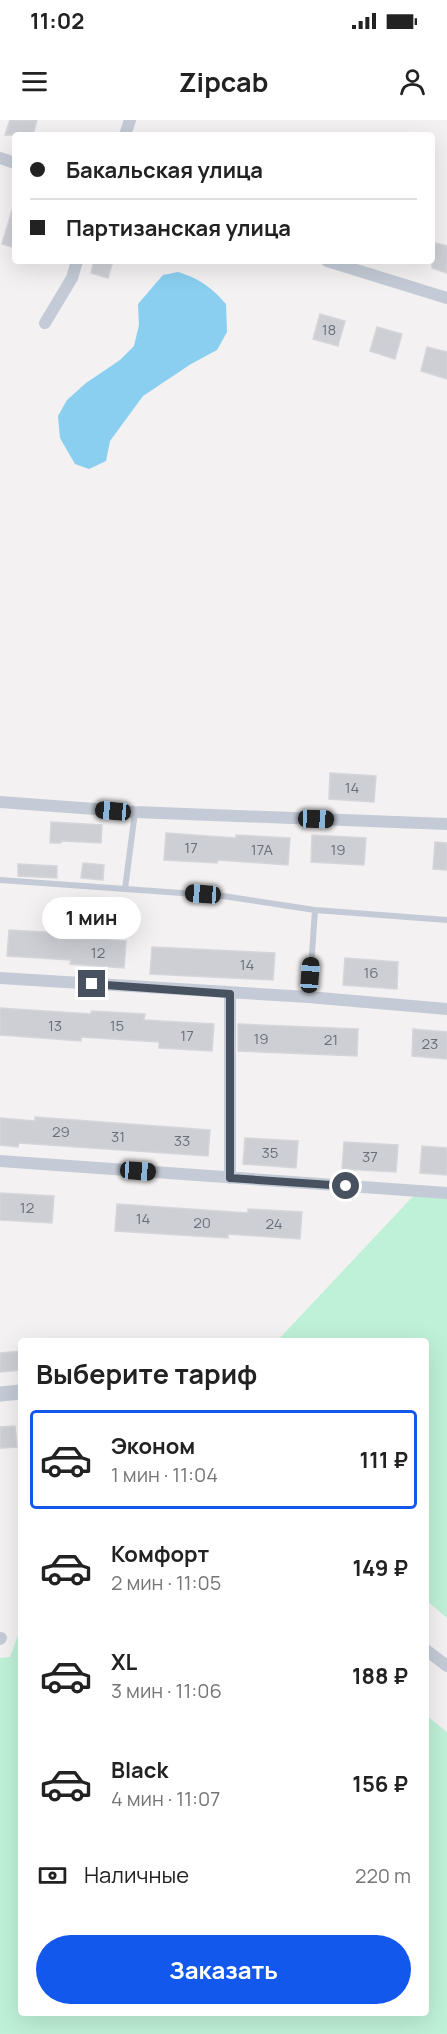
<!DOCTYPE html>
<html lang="ru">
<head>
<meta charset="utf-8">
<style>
  :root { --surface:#fff; --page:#f2f2f2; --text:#222; --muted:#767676; --line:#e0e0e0; --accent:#1258ec }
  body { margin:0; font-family:Manrope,sans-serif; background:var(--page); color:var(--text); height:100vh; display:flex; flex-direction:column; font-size:22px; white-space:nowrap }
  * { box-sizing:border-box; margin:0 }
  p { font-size:20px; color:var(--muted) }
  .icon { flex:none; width:33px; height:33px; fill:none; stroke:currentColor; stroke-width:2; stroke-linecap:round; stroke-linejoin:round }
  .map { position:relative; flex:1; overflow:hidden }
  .details { position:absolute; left:18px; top:1218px; width:411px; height:678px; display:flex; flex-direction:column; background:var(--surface); border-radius:6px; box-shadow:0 6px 24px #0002 }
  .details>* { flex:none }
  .top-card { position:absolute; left:12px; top:12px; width:423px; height:132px; border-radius:6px; box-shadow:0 6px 24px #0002; display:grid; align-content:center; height:132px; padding:0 18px; background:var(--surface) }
  .end { position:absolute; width:27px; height:27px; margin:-14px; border:8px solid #48515f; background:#fff; box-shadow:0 0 0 3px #fff }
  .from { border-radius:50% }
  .bubble { position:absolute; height:42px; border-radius:21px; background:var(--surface); box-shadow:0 6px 24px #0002; font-size:20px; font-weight:700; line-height:42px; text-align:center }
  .car { position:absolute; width:18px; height:36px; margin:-18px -9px; border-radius:8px; box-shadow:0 0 4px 2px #0007; background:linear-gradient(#222 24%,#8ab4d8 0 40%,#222 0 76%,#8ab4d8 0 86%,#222 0) }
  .top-card b { display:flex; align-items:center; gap:21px; height:57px; font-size:22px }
  .top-card b+b { border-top:2px solid var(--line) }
  .top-card i { width:15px; height:15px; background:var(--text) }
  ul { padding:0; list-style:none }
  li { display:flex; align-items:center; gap:18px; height:99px; margin:0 12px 9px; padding:0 6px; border:3px solid transparent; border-radius:6px }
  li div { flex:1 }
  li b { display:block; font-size:22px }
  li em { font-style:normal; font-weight:700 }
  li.current { border-color:var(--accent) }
  li>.icon { width:54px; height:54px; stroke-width:1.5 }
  h2 { padding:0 18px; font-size:27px; line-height:72px }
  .pay { display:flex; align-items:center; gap:15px; height:66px; padding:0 18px; font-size:22px }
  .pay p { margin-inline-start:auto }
  .button { display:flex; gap:12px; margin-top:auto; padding:12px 18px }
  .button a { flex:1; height:69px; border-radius:36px; background:var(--accent); color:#fff; font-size:24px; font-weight:700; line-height:69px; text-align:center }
  .status { display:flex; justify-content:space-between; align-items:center; height:42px; padding:0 30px; background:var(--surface); direction:ltr }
  .status svg { height:16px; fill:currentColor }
  header { display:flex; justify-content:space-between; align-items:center; height:78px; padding:0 18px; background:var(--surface); font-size:27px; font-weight:700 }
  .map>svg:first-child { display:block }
</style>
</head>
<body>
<div class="status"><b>11:02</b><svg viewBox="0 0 49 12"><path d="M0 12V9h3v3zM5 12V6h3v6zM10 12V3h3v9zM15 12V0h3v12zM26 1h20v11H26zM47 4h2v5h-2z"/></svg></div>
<header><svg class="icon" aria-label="menu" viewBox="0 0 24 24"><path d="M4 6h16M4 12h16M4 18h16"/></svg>Zipcab<svg class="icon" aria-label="person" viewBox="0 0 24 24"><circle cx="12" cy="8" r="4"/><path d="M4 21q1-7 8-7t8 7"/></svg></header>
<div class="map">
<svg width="447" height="1914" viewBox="0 0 447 1914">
  <rect width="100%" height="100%" fill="#f3f1f1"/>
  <!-- green -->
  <path fill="#bff1d8" d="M417 1072 447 1075V1498L426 1480V1221H277Z
    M21 1507V1893H426V1595L447 1612V1914H0V1538L10 1537Z"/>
  <!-- water -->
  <path fill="#8acff0" d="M178 152C200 159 211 167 226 184L227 212 217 230 191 244 143 276 110 321 106 341 89 349 75 344 60 318 58 296 67 280 86 263 120 240 134 226 139 205 138 184 163 155Z"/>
  <!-- building -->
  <path fill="#cdcfd5" stroke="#d5d6dc" stroke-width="1.5" d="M10 0H37L33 15H5Z
    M12 90H15V128L2 124Z
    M432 122 447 126V153L432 148Z
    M94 141H113L108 158 91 153Z
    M320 194 345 201 338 226 313 219Z
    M377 207 402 214 395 239 370 231Z
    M427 227 447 232V259L421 251Z
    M330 653 376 656 374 682 329 679Z
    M51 702 102 705 101 723 61 721V723H50Z
    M166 713 236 718V715L290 718 288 745 218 740 217 743 164 740Z
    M312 715 366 718 364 745 311 742Z
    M435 722 447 723V750L433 749Z
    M83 743 104 745 103 760 81 758Z
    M18 744 57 746V758L18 756Z
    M9 810 62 813V817L126 821 124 848 70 844 71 840 7 836Z
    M152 827 275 833 273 860 150 854Z
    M345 838 398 842 397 869 343 865Z
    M0 888 91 894V891L145 894 144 900 214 904 212 931 159 928V922L81 917V921L0 915Z
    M238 904 358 909 357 936 238 931Z
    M413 909 447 912V939L412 936Z
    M35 997 210 1010 208 1036 19 1023 18 1027 0 1025V998L35 1001Z
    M245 1018 298 1021 296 1048 243 1044Z
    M344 1022 398 1025 396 1052 342 1049Z
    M422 1026 447 1028V1055L420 1053Z
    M0 1073 54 1076 52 1103 0 1100Z
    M117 1084 248 1093V1089L302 1092 300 1119 228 1114V1118L115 1111Z
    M21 1231V1250L0 1252V1233Z
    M15 1306 17 1327 0 1328V1307Z"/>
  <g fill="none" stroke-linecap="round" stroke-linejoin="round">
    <!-- service -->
    <path stroke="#c4cbd6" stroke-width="6" d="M0 760 223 776 315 790 447 800
      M125 769 135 692
      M309 876 315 790"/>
    <!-- minor -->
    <path stroke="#c4cbd6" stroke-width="12" d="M125 15 130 0
      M0 38 15 43
      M327 141 447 178
      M45 203 72 158 77 141
      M0 682 135 692 447 704
      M0 858 308 877 447 889
      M0 1041 447 1073
      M230 1058V874
      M0 1519 1 1518
      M426 1530 447 1546"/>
    <!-- tertiary -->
    <path stroke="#c4cbd6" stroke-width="15" d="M0 1274 21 1272"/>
  </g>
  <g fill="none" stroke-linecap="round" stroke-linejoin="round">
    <!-- route -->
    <path stroke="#48515f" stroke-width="8" d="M92 864 230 874V1058L346 1066"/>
  </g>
  <g text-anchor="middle" stroke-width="4.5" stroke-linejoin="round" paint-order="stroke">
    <!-- number labels -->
    <g font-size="15" fill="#69707c">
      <text x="329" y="215">18</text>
      <text x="352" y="673">14</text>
      <text x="191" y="733">17</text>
      <text x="262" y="735">17А</text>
      <text x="338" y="735">19</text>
      <text x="98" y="838">12</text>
      <text x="247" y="850">14</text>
      <text x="371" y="858">16</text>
      <text x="55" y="911">13</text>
      <text x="117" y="911">15</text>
      <text x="187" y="921">17</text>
      <text x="261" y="924">19</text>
      <text x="331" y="925">21</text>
      <text x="430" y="929">23</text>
      <text x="61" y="1017">29</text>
      <text x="118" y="1022">31</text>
      <text x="182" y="1026">33</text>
      <text x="270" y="1038">35</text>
      <text x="370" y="1042">37</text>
      <text x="27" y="1093">12</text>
      <text x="143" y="1104">14</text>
      <text x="202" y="1108">20</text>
      <text x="274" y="1109">24</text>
    </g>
  </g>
</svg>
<i class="end from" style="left:346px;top:1066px"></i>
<i class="end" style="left:92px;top:864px"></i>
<div class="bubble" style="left:42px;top:777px;width:99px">1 мин</div>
<i class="car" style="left:113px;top:691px;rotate:275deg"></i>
<i class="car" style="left:316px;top:699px;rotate:92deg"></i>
<i class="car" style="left:203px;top:774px;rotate:274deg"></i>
<i class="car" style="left:310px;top:855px;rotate:4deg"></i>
<i class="car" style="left:138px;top:1051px;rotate:94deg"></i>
<div class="top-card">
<b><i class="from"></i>Бакальская улица</b>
<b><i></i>Партизанская улица</b>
</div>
<section class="details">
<h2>Выберите тариф</h2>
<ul>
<li class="current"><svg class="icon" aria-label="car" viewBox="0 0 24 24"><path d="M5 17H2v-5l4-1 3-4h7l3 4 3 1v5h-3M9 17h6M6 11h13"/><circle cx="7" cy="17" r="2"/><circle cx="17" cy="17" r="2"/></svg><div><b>Эконом</b><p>1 мин · 11:04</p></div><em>111 ₽</em></li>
<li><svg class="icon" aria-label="car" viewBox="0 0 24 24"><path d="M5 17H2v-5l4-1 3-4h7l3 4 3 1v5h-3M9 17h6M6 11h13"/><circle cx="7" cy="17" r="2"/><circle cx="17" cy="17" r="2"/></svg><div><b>Комфорт</b><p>2 мин · 11:05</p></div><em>149 ₽</em></li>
<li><svg class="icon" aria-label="car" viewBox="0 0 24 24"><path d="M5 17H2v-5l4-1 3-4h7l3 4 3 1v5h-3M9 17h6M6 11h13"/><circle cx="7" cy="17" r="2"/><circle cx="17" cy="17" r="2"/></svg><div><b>XL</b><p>3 мин · 11:06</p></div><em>188 ₽</em></li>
<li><svg class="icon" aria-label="car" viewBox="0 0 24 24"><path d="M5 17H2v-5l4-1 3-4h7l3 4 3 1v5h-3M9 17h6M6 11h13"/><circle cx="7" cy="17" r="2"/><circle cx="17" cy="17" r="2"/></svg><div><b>Black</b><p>4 мин · 11:07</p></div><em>156 ₽</em></li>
</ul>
<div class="pay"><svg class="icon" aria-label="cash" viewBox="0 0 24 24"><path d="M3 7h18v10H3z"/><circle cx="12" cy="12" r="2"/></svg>Наличные<p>220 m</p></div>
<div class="button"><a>Заказать</a></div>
</section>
</div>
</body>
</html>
